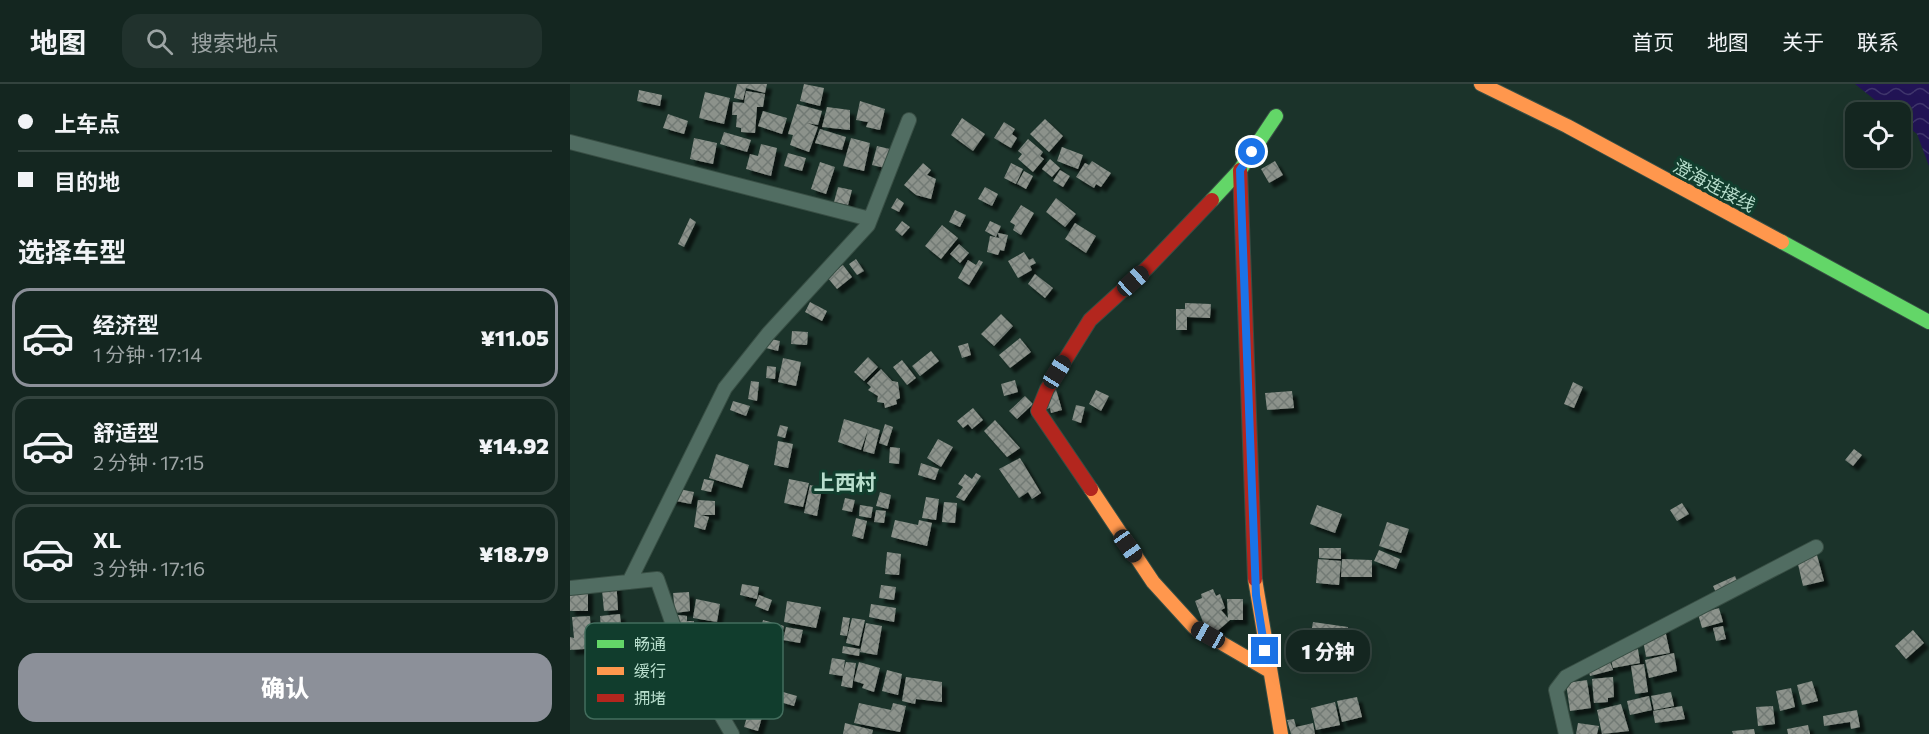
<!DOCTYPE html>
<html lang="zh">
<head>
<meta charset="utf-8">
<style>
  :root { --surface:#142620; --page:#21322d; --text:#f1f3f6; --muted:#9da5a5; --line:#33433e; --accent:#8c9099 }
  body { margin:0; font-family:Commissioner,"Noto Sans SC",sans-serif; background:var(--page); color:var(--text); height:100vh; display:flex; flex-direction:column; font-size:22px; white-space:nowrap }
  * { box-sizing:border-box; margin:0 }
  p { font-size:20px; color:var(--muted) }
  .icon { flex:none; width:33px; height:33px; fill:none; stroke:currentColor; stroke-width:2; stroke-linecap:round; stroke-linejoin:round }
  .map { position:relative; flex:1; overflow:hidden }
  .sheet { display:flex; flex-direction:column; background:var(--surface); width:570px }
  .sheet>* { flex:none }
  .top-card { display:grid; align-content:center; height:132px; padding:0 18px; background:var(--surface) }
  .fabs { position:absolute; left:1275px; top:18px; display:grid; gap:12px }
  .fabs a { display:grid; place-items:center; width:66px; height:66px; border-radius:12px; background:var(--surface); box-shadow:0 6px 24px #0002,0 0 0 2px var(--line); font-size:30px }
  .end { position:absolute; width:27px; height:27px; margin:-14px; border:8px solid #1a73e8; background:#fff; box-shadow:0 0 0 3px #fff }
  .from { border-radius:50% }
  .bubble { position:absolute; height:42px; border-radius:18px; background:var(--surface); box-shadow:0 6px 24px #0002,0 0 0 2px var(--line); font-size:20px; font-weight:800; line-height:42px; text-align:center }
  .car { position:absolute; width:18px; height:36px; margin:-18px -9px; border-radius:8px; box-shadow:0 0 4px 2px #0007; background:linear-gradient(#222 24%,#8ab4d8 0 40%,#222 0 76%,#8ab4d8 0 86%,#222 0) }
  .top-card b { display:flex; align-items:center; gap:21px; height:57px; font-size:22px }
  .top-card b+b { border-top:2px solid var(--line) }
  .top-card i { width:15px; height:15px; background:var(--text) }
  ul { padding:0; list-style:none }
  li { display:flex; align-items:center; gap:18px; height:99px; margin:0 12px 9px; padding:0 6px; border:3px solid var(--line); border-radius:18px }
  li div { flex:1 }
  li b { display:block; font-size:22px }
  li em { font-style:normal; font-weight:800 }
  li.active { border-color:var(--accent) }
  li>.icon { width:54px; height:54px; stroke-width:1.5 }
  h2 { padding:0 18px; font-size:27px; line-height:72px }
  .cta { display:flex; gap:12px; margin-top:auto; padding:12px 18px }
  .cta a { flex:1; height:69px; border-radius:18px; background:var(--accent); color:#fff; font-size:24px; font-weight:800; line-height:69px; text-align:center }
  header { display:flex; align-items:center; gap:36px; box-sizing:border-box; height:84px; padding:0 30px; background:var(--surface); border-bottom:2px solid var(--line) }
  header strong { font-size:28px }
  nav { display:flex; gap:33px; margin-inline-start:auto; font-size:21px }
  .search { width:420px; height:54px; background:var(--page); display:flex; align-items:center; gap:15px; box-sizing:border-box; padding:0 21px; border-radius:18px; color:var(--muted); font-size:22px }
  main { display:flex; flex:1; min-height:0 }
  .map>svg:first-child { display:block }
</style>
</head>
<body>
<header>
<strong>地图</strong>
<div class="search"><svg class="icon" aria-label="search" viewBox="0 0 24 24"><circle cx="10" cy="10" r="6"/><path d="M15 15l6 6"/></svg>搜索地点</div>
<nav><a>首页</a><a>地图</a><a>关于</a><a>联系</a></nav>
</header>
<main>
<section class="sheet">
<div class="top-card">
<b><i class="from"></i>上车点</b>
<b><i></i>目的地</b>
</div>
<h2>选择车型</h2>
<ul>
<li class="active"><svg class="icon" aria-label="car" viewBox="0 0 24 24"><path d="M5 17H2v-5l4-1 3-4h7l3 4 3 1v5h-3M9 17h6M6 11h13"/><circle cx="7" cy="17" r="2"/><circle cx="17" cy="17" r="2"/></svg><div><b>经济型</b><p>1 分钟 · 17:14</p></div><em>¥11.05</em></li>
<li><svg class="icon" aria-label="car" viewBox="0 0 24 24"><path d="M5 17H2v-5l4-1 3-4h7l3 4 3 1v5h-3M9 17h6M6 11h13"/><circle cx="7" cy="17" r="2"/><circle cx="17" cy="17" r="2"/></svg><div><b>舒适型</b><p>2 分钟 · 17:15</p></div><em>¥14.92</em></li>
<li><svg class="icon" aria-label="car" viewBox="0 0 24 24"><path d="M5 17H2v-5l4-1 3-4h7l3 4 3 1v5h-3M9 17h6M6 11h13"/><circle cx="7" cy="17" r="2"/><circle cx="17" cy="17" r="2"/></svg><div><b>XL</b><p>3 分钟 · 17:16</p></div><em>¥18.79</em></li>
</ul>
<div class="cta"><a>确认</a></div>
</section>
<div class="map">
<svg width="1359" height="650" viewBox="0 0 1359 650">
  <defs>
    <pattern id="water-waves" width="16" height="10" patternUnits="userSpaceOnUse" patternTransform="scale(1.5)"><rect width="16" height="10" fill="#221456"/><path d="M0 5q4-4 8 0t8 0" fill="none" stroke="#40366d"/></pattern>
    <pattern id="building-cross-hatch" width="8" height="8" patternUnits="userSpaceOnUse" patternTransform="scale(1.5)"><rect width="8" height="8" fill="#8c928b"/><path d="M0 0l8 8M0 8l8-8" fill="none" stroke="#727a74"/></pattern>
    <filter id="shadow"><feDropShadow dx="5" dy="5" stdDeviation="1.5" flood-color="#0009"/></filter>
  </defs>
  <rect width="100%" height="100%" fill="#1b332a"/>
  <!-- water -->
  <path fill="url(#water-waves)" d="M1285 0H1359V82L1347 50 1331 37 1330 28H1320Z"/>
  <!-- building -->
  <path fill="url(#building-cross-hatch)" filter="url(#shadow)" d="M167 0H197L195 9 176 4 173 16 164 14Z
    M234 0 254 4 250 22 230 17Z
    M69 6 92 11 90 22 67 17Z
    M176 7 195 10 193 23H187L185 49 171 48V44L166 43 167 31H162L163 18 174 19Z
    M135 8 160 14 154 40 129 34Z
    M290 17 315 25 310 46 296 43 298 38 286 36Z
    M227 20 252 27 248 41 237 39 248 43 239 68 220 61 223 51 218 50Z
    M257 23 280 26V46L252 43Z
    M193 27 217 34 212 50 188 42Z
    M98 30 118 37 114 50 93 44Z
    M392 34 415 50 403 67 381 51Z
    M475 35 493 52 479 68 460 50Z
    M434 38 445 45 442 50 447 54 441 64 424 54Z
    M250 45 276 53 272 66 245 59Z
    M154 48 181 56 177 68 150 60Z
    M124 54 147 59 143 80 120 75Z
    M281 54 300 59 294 87 273 82Z
    M458 55 473 68 470 72 474 75 463 88 448 75 452 70 448 67Z
    M191 60 207 64 201 92 176 85 180 70 188 72Z
    M307 62 320 65 315 84 302 81Z
    M492 63 513 71 508 85 487 77Z
    M218 69 236 74 232 87 214 82Z
    M480 75 490 84 482 93 472 85Z
    M522 77 541 89 531 103 526 100 524 104 506 93 515 79 519 81Z
    M705 77 713 91 699 99 691 85Z
    M250 78 265 83 256 110 241 105Z
    M353 79 361 86 357 91 366 95 361 115 346 111 334 101Z
    M441 79 453 85 446 100 434 94Z
    M490 86 500 92 493 103 483 97Z
    M454 87 463 92 456 105 447 100Z
    M268 103 282 106 278 121 264 118Z
    M415 103 428 110 422 122 408 115Z
    M327 114 334 119 329 128 321 124Z
    M486 114 506 130 495 143 476 128Z
    M451 121 464 129 451 151 443 146 445 141 440 138Z
    M385 126 396 131 390 143 379 138Z
    M120 134 126 138 114 163 108 160Z
    M332 137 340 143 332 152 325 146Z
    M420 137 431 142 426 153 415 147Z
    M505 139 526 152 516 169 495 155Z
    M372 141 388 154 371 175 355 162Z
    M428 149 438 151 434 167 430 166 428 171 417 168 420 152 429 154Z
    M389 160 399 169 390 179 380 170Z
    M454 168 459 176 463 174 466 179 460 182 462 186 448 194 438 177Z
    M286 175 294 187 287 191 279 180Z
    M398 176 406 181 409 176 413 178 399 201 388 194Z
    M273 181 282 193 267 205 257 193Z
    M465 190 483 204 475 214 458 200Z
    M240 218 257 227 252 237 235 228Z
    M615 219 641 220 640 234 617 233V246H606V225H615Z
    M431 230 443 242 424 262 411 250Z
    M222 247 238 248 237 261 221 260Z
    M197 254 210 257 208 267 196 264Z
    M450 254 461 268 440 284 429 271Z
    M398 259 401 271 392 274 388 262Z
    M361 267 369 277 350 292 342 282Z
    M298 273 308 283 294 297 284 288Z
    M213 274 231 278 226 302 208 298Z
    M332 276 346 294 337 301 323 283Z
    M197 282 206 283 205 295 196 294Z
    M311 285 322 297 328 298 330 314 326 316 327 320 315 324 314 319 307 318 308 312 298 306 301 303 297 299Z
    M445 296 448 308 434 312 431 300Z
    M181 297 189 298 187 317 178 315Z
    M1003 298 1013 303 1004 324 994 320Z
    M485 302 492 326 481 329 480 324 474 326Z
    M526 306 539 312 531 327 519 320Z
    M722 307 724 324 697 326 695 309Z
    M455 312 463 320 447 335 439 327Z
    M163 317 180 322 176 332 160 326Z
    M506 321 515 323 511 339 502 336Z
    M403 324 413 336 402 345 398 340 393 344 387 337Z
    M274 335 310 346 304 370 293 367 298 346 291 366 268 358Z
    M425 336 450 364 437 373 414 347Z
    M315 340 323 343 317 362 309 359Z
    M210 341 218 343 215 354 207 352Z
    M368 355 383 363 371 383 357 374Z
    M208 357 223 360 218 384 204 381Z
    M320 363 330 364 329 380 319 379Z
    M1284 365 1292 371 1283 382 1275 376Z
    M146 370 179 381 172 404 139 394Z
    M450 374 471 409 462 415 458 408 449 414 429 385Z
    M351 379 369 385 365 396 348 391Z
    M406 389 411 392 394 417 386 413 393 403 388 400 395 390 402 395Z
    M134 395 144 397 141 408 131 406Z
    M219 395 239 399 233 423 214 419Z
    M240 401 252 404 247 432 234 429Z
    M99 403 124 408 121 420 96 415Z
    M310 408 321 411 318 425 306 422Z
    M356 413 369 415 366 436 352 434Z
    M275 414 285 416 282 428 272 426Z
    M128 416 145 417V431H131L139 433 135 446 124 443Z
    M374 418 387 419 385 439 372 438Z
    M1112 419 1119 430 1107 437 1100 426Z
    M290 421 303 423 301 434 289 432Z
    M747 421 772 430 765 449 740 440Z
    M306 426 316 427 314 439 304 438Z
    M286 434 297 437 293 455 282 452Z
    M325 436 348 441 349 436 362 439 357 462 321 453Z
    M817 438 839 445 831 469 809 462Z
    M749 464H771V475L749 474Z
    M809 466 830 475 826 485 804 477Z
    M317 468 331 470 329 491 315 490Z
    M1247 471 1254 497 1233 502 1227 476Z
    M748 475 771 477 769 501 746 499Z
    M772 475 802 476V493H771Z
    M1165 492 1169 501 1147 511 1143 502Z
    M46 494 48 526 34 527 31 496Z
    M172 500 189 503 187 515 170 511Z
    M311 501 326 503 324 516 309 514Z
    M0 505H18V527H0Z
    M643 505 646 512 650 510 655 524 651 526 658 534 657 515H673V536H660L644 550 634 541 625 517 632 514 631 510Z
    M119 508 120 527 105 529 103 509Z
    M189 511 202 516 198 527 185 522Z
    M126 515 150 520 147 538 123 534Z
    M217 517 251 523 246 544 214 538Z
    M301 520 326 524 324 538 299 533Z
    M1149 524 1153 538 1132 544 1128 530Z
    M50 530 55 584 34 585 30 532Z
    M108 531 117 532V537H124L122 561 110 560 106 547Z
    M20 532 21 552H28L29 564 0 566V553L4 554 2 533Z
    M273 533 280 534 277 552 270 551Z
    M282 534 295 536 289 562 276 559Z
    M193 536 214 542 211 554 190 549Z
    M743 538 778 543 777 554 741 549Z
    M296 539 312 542 307 571 290 568Z
    M1094 541 1100 569 1076 573 1073 556Z
    M1153 542 1156 555 1146 557 1143 544Z
    M216 543 233 546 230 559 213 556Z
    M1343 546 1354 559 1336 575 1325 562Z
    M273 562 290 565 289 572 272 569Z
    M1068 565 1070 579 1043 584 1040 571Z
    M1104 569 1107 587 1079 594 1075 576Z
    M262 574 275 576 273 589 276 578 286 579 282 604 271 602 273 592 259 590Z
    M1039 575 1043 586 1020 592 1017 581Z
    M289 578 310 584 304 608 292 604 294 600 284 597Z
    M1074 580 1078 608 1065 610 1061 582Z
    M317 586 332 590 328 611 312 607Z
    M336 593 372 598V618L346 615 345 620 332 617Z
    M1043 593 1044 613 1038 614V618L1024 619 1022 595Z
    M1017 596 1021 624 1000 627 996 599Z
    M1242 597 1248 617 1232 621 1227 601Z
    M1221 604 1225 623 1210 627 1206 607Z
    M213 608 227 612 224 622 210 618Z
    M1101 608 1104 622 1084 626 1081 612Z
    M1079 612 1082 626 1060 631 1057 617Z
    M787 613 792 633 772 638 767 617Z
    M765 618 770 641 746 646 741 624Z
    M289 619 321 626 323 619 336 622 330 648 284 639Z
    M1051 620 1059 647 1032 650 1027 626Z
    M1112 622 1115 635 1085 639 1083 627Z
    M1203 622 1205 640 1188 642 1186 623Z
    M179 626 193 630 188 647 174 643Z
    M1287 626 1290 643 1281 645 1280 638 1254 642 1253 632Z
    M724 635 726 643 743 639 745 650H721L717 636Z
    M275 639 303 646 302 650H273Z
    M1008 639 1029 642 1027 650H1006Z
    M1238 641 1240 650H1218L1217 645Z
    M1184 645 1185 650H1163L1162 647Z"/>
  <g fill="none" stroke-linecap="round" stroke-linejoin="round">
    <defs>
      <path id="street" d="M0 58 300 135
        M59 498 155 304 198 250 298 141 339 36
        M0 504 87 495 109 558 162 650
        M996 650 986 606 996 593 1246 463"/>
      <path id="fast" d="M642 116 670 86 706 32
        M1212 158 1359 238"/>
      <path id="slow" d="M911 0 997 42 1212 158
        M521 405 583 498 624 543 698 586
        M685 495 711 650"/>
      <path id="jam" d="M670 86 685 495
        M521 405 468 327 477 305 520 236 577 184 642 116"/>
    </defs>
    <!-- street casing -->
    <use href="#street" stroke="#384e44" stroke-width="16"/>
    <!-- fast casing -->
    <use href="#fast" stroke="#384e44" stroke-width="16"/>
    <!-- slow casing -->
    <use href="#slow" stroke="#384e44" stroke-width="16"/>
    <!-- jam casing -->
    <use href="#jam" stroke="#384e44" stroke-width="16"/>
    <!-- street -->
    <use href="#street" stroke="#516d62" stroke-width="14"/>
    <!-- fast -->
    <use href="#fast" stroke="#63d668" stroke-width="14"/>
    <!-- slow -->
    <use href="#slow" stroke="#ff974d" stroke-width="14"/>
    <!-- jam -->
    <use href="#jam" stroke="#b3261e" stroke-width="14"/>
  </g>
  <g fill="none" stroke-linecap="round" stroke-linejoin="round">
    <!-- route -->
    <path stroke="#1a73e8" stroke-width="8" d="M682 68 670 86 686 511 695 567"/>
  </g>
  <g text-anchor="middle" stroke-width="6" stroke-linejoin="round" paint-order="stroke">
    <!-- street labels -->
    <g font-size="18" fill="#b8decd" stroke="#113d2d">
      <text transform="translate(1144 102) rotate(28)" y="6">澄海连接线</text>
    </g>
    <!-- quarter labels -->
    <g font-size="21" font-weight="bold" fill="#b8decd" stroke="#113d2d">
      <text x="275" y="406">上西村</text>
    </g>
  </g>
  <!-- legend -->
  <rect x="15" y="539" width="198" height="96" rx="9" fill="#113d2d" stroke="#436d5d" stroke-width="1.5"/>
  <rect x="27" y="556" width="27" height="8" fill="#63d668"/>
  <rect x="27" y="583" width="27" height="8" fill="#ff974d"/>
  <rect x="27" y="610" width="27" height="8" fill="#b3261e"/>
  <g font-size="16" fill="#b8decd">
    <text x="64" y="566">畅通</text>
    <text x="64" y="593">缓行</text>
    <text x="64" y="620">拥堵</text>
  </g>
</svg>
<div class="fabs">
<a><svg class="icon" aria-label="locate" viewBox="0 0 24 24"><circle cx="12" cy="12" r="6"/><path d="M12 2v4M12 18v4M2 12h4M18 12h4"/></svg></a>
</div>
<i class="end from" style="left:682px;top:68px"></i>
<i class="end" style="left:695px;top:567px"></i>
<div class="bubble" style="left:716px;top:546px;width:84px">1 分钟</div>
<i class="car" style="left:563px;top:197px;rotate:48deg"></i>
<i class="car" style="left:487px;top:288px;rotate:32deg"></i>
<i class="car" style="left:558px;top:462px;rotate:145deg"></i>
<i class="car" style="left:638px;top:551px;rotate:299deg"></i>
</div>
</main>
</body>
</html>
